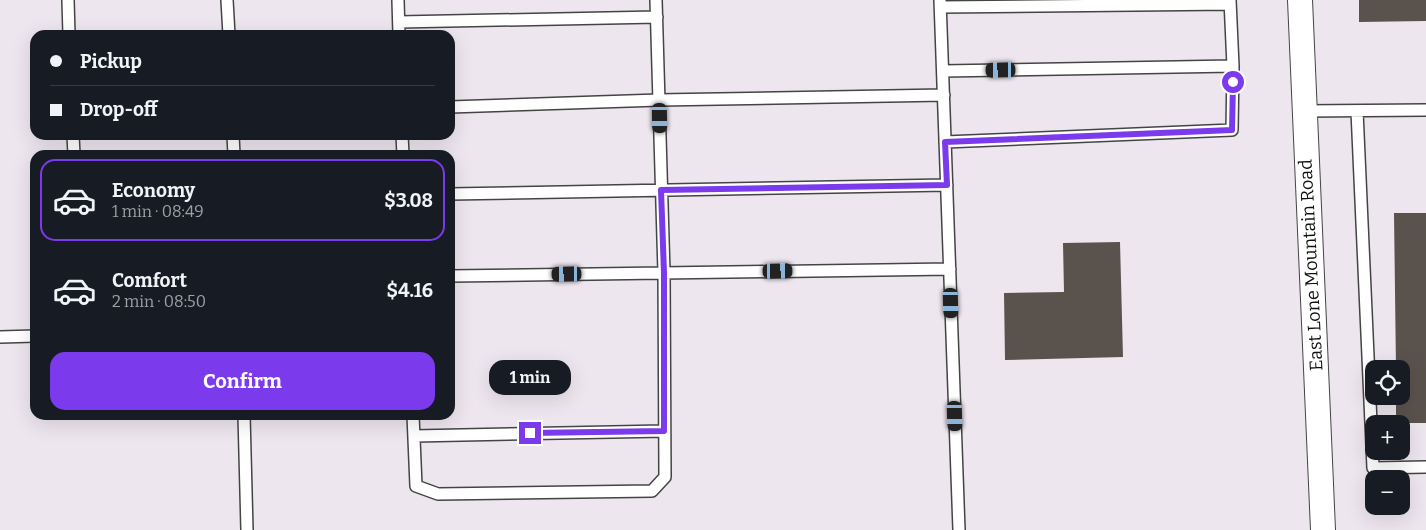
<!DOCTYPE html>
<html lang="en">
<head>
<meta charset="utf-8">
<style>
  :root { --surface:#171b24; --page:#20242c; --text:#f1f3f6; --muted:#9ea1a6; --line:#363941; --accent:#7c3aed }
  body { margin:0; font-family:Bitter,serif; background:var(--page); color:var(--text); height:100vh; display:flex; flex-direction:column; font-size:19px; white-space:nowrap }
  * { box-sizing:border-box; margin:0 }
  p { font-size:16px; color:var(--muted) }
  .icon { flex:none; width:28px; height:28px; fill:none; stroke:currentColor; stroke-width:2; stroke-linecap:round; stroke-linejoin:round }
  .map { position:relative; flex:1; overflow:hidden }
  .drawer { position:absolute; left:30px; top:150px; width:425px; height:270px; display:flex; flex-direction:column; background:var(--surface); border-radius:15px; box-shadow:0 5px 20px #0002 }
  .drawer>* { flex:none }
  .top-card { position:absolute; left:30px; top:30px; width:425px; height:110px; border-radius:15px; box-shadow:0 5px 20px #0002; display:grid; align-content:center; height:110px; padding:0 20px; background:var(--surface) }
  .fabs { position:absolute; left:1365px; top:360px; display:grid; gap:10px }
  .fabs a { display:grid; place-items:center; width:45px; height:45px; border-radius:10px; background:var(--surface); box-shadow:0 5px 20px #0002; font-size:25px }
  .end { position:absolute; width:22px; height:22px; margin:-11px; border:6px solid #7c3aed; background:#fff; box-shadow:0 0 0 2px #fff }
  .from { border-radius:50% }
  .bubble { position:absolute; height:35px; border-radius:15px; background:var(--surface); box-shadow:0 5px 20px #0002; font-size:16px; font-weight:700; line-height:35px; text-align:center }
  .car { position:absolute; width:15px; height:30px; margin:-15px -8px; border-radius:6px; box-shadow:0 0 4px 1px #0007; background:linear-gradient(#222 24%,#8ab4d8 0 40%,#222 0 76%,#8ab4d8 0 86%,#222 0) }
  .top-card b { display:flex; align-items:center; gap:18px; height:48px; font-size:19px }
  .top-card b+b { border-top:1px solid var(--line) }
  .top-card i { width:12px; height:12px; background:var(--text) }
  ul { padding:9px 0 0; list-style:none }
  li { display:flex; align-items:center; gap:15px; height:82px; margin:0 10px 8px; padding:0 10px; border:2px solid transparent; border-radius:15px }
  li div { flex:1 }
  li b { display:block; font-size:19px }
  li em { font-style:normal; font-weight:700 }
  li.active { border-color:var(--accent) }
  li>.icon { width:45px; height:45px; stroke-width:1.5 }
  .cta { display:flex; gap:10px; margin-top:auto; padding:10px 20px }
  .cta a { flex:1; height:58px; border-radius:15px; background:var(--accent); color:#fff; font-size:20px; font-weight:700; line-height:58px; text-align:center }
  .map>svg:first-child { display:block }
</style>
</head>
<body>
<div class="map">
<svg width="1426" height="530" viewBox="0 0 1426 530">
  <rect width="100%" height="100%" fill="#fffdf5"/>
  <!-- industrial -->
  <path fill="#eee6ef" fill-rule="evenodd" d="M0 0H1426V530H0ZM35 35H450V135H35ZM35 155H450V415H35ZM1374 369H1401V396H1374ZM1374 424H1401V451H1374ZM1374 479H1401V506H1374Z"/>
  <!-- building -->
  <path fill="#5a524d" d="M1359 0H1426V21L1359 22Z
    M1394 213H1426V423H1396V396H1401V369H1396Z
    M1120 242 1123 357 1005 360 1004 293 1064 292 1063 243Z"/>
  <g fill="none" stroke-linecap="round" stroke-linejoin="round">
    <defs>
      <path id="lane" d="M68 0 69 35
        M227 0 229 35
        M398 0 399 35
        M940 0 959 530
        M941 7 1230 4
        M399 22 657 17
        M943 71 1233 66 1230 0
        M450 107 659 100 944 95
        M1304 111 1426 110
        M1357 111 1373 468 1426 467
        M73 135 74 155
        M233 135 234 155
        M402 135 403 155
        M945 142 1232 130 1233 66
        M450 194 947 185
        M450 276 950 269
        M0 337 35 336
        M244 415 247 530
        M413 415 416 486 438 494 652 491 665 477 664 273 656 0
        M414 436 664 431"/>
      <path id="street" d="M1300 0 1323 530"/>
    </defs>
    <!-- lane casing -->
    <use href="#lane" stroke="#444" stroke-width="14"/>
    <!-- street casing -->
    <use href="#street" stroke="#444" stroke-width="26"/>
    <!-- lane -->
    <use href="#lane" stroke="#fff" stroke-width="11"/>
    <!-- street -->
    <use href="#street" stroke="#fff" stroke-width="24"/>
  </g>
  <g fill="none" stroke-linecap="round" stroke-linejoin="round">
    <!-- route -->
    <path stroke="#7c3aed" stroke-width="6" d="M530 433 664 431V273L661 190 947 185 945 142 1232 130 1233 82"/>
  </g>
  <g text-anchor="middle" stroke-width="5" stroke-linejoin="round" paint-order="stroke">
    <!-- street labels -->
    <g font-size="18" fill="#111" stroke="#fff">
      <text transform="translate(1311 265) rotate(-93)" y="6">East Lone Mountain Road</text>
    </g>
  </g>
</svg>
<div class="fabs">
<a><svg class="icon" aria-label="locate" viewBox="0 0 24 24"><circle cx="12" cy="12" r="6"/><path d="M12 2v4M12 18v4M2 12h4M18 12h4"/></svg></a>
<a>+</a>
<a>−</a>
</div>
<i class="end from" style="left:1233px;top:82px"></i>
<i class="end" style="left:530px;top:433px"></i>
<div class="bubble" style="left:489px;top:360px;width:82px">1 min</div>
<i class="car" style="left:1001px;top:70px;rotate:269deg"></i>
<i class="car" style="left:660px;top:118px;rotate:179deg"></i>
<i class="car" style="left:778px;top:271px;rotate:89deg"></i>
<i class="car" style="left:567px;top:274px;rotate:269deg"></i>
<i class="car" style="left:951px;top:303px;rotate:178deg"></i>
<i class="car" style="left:955px;top:416px;rotate:178deg"></i>
<div class="top-card">
<b><i class="from"></i>Pickup</b>
<b><i></i>Drop-off</b>
</div>
<section class="drawer">
<ul>
<li class="active"><svg class="icon" aria-label="car" viewBox="0 0 24 24"><path d="M5 17H2v-5l4-1 3-4h7l3 4 3 1v5h-3M9 17h6M6 11h13"/><circle cx="7" cy="17" r="2"/><circle cx="17" cy="17" r="2"/></svg><div><b>Economy</b><p>1 min · 08:49</p></div><em>$3.08</em></li>
<li><svg class="icon" aria-label="car" viewBox="0 0 24 24"><path d="M5 17H2v-5l4-1 3-4h7l3 4 3 1v5h-3M9 17h6M6 11h13"/><circle cx="7" cy="17" r="2"/><circle cx="17" cy="17" r="2"/></svg><div><b>Comfort</b><p>2 min · 08:50</p></div><em>$4.16</em></li>
</ul>
<div class="cta"><a>Confirm</a></div>
</section>
</div>
</body>
</html>
